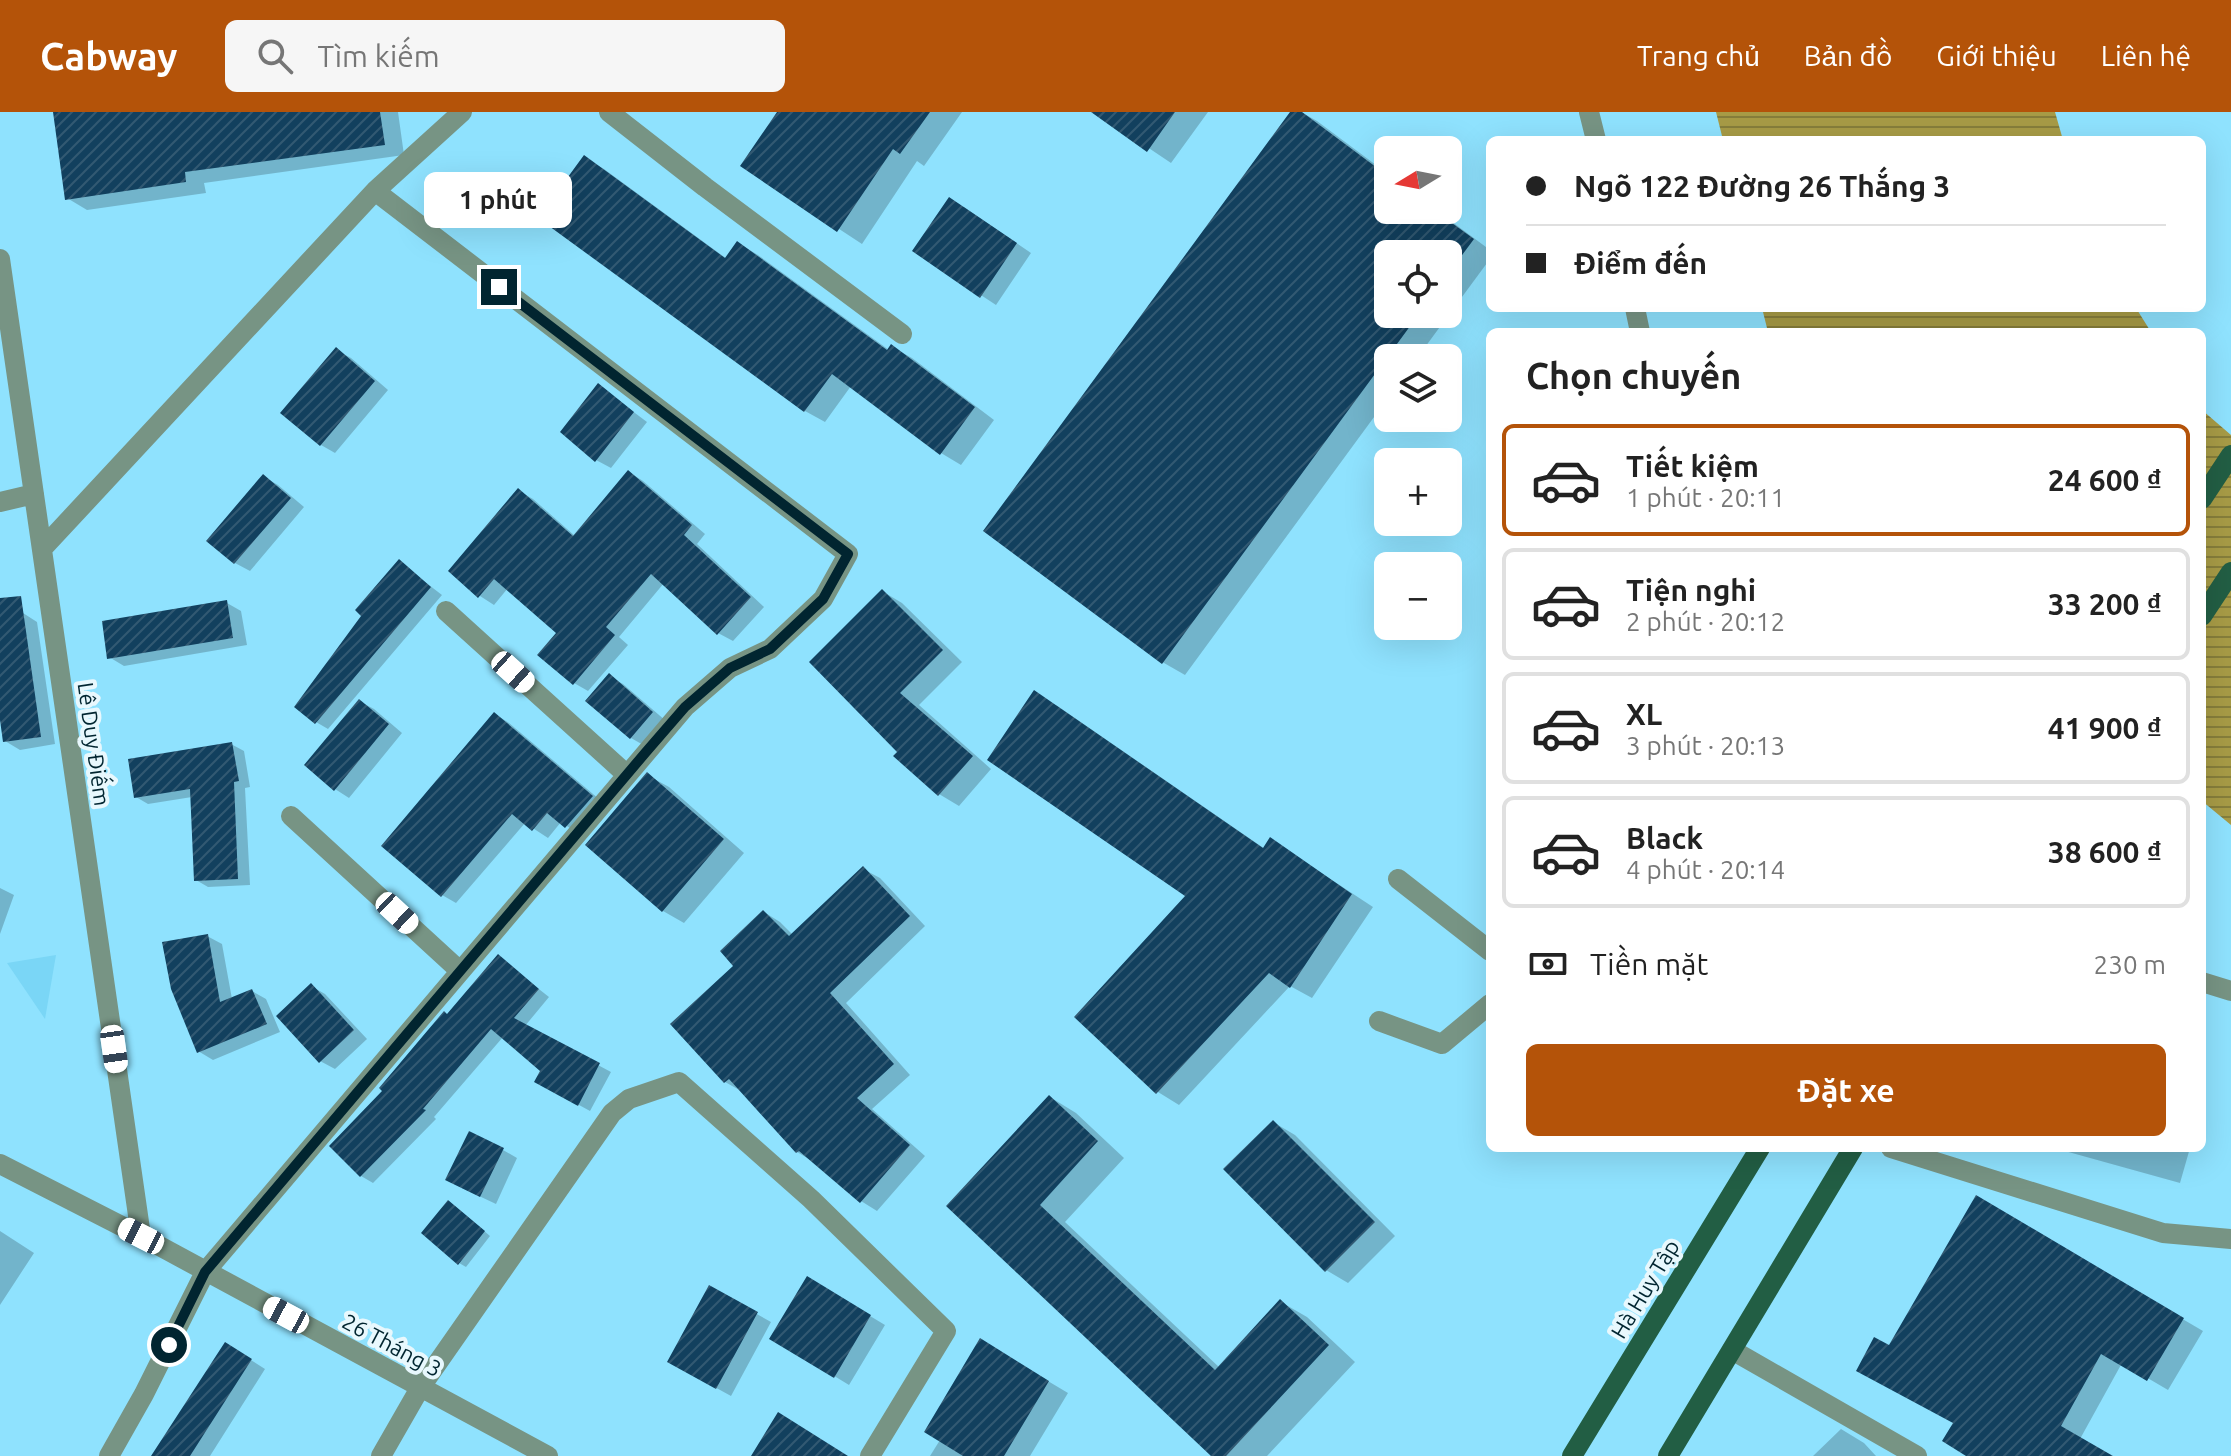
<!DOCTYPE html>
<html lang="vi">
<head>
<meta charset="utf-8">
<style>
  :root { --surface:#fff; --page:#f6f6f6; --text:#222; --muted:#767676; --line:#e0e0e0; --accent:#b45309 }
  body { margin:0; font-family:Ubuntu,sans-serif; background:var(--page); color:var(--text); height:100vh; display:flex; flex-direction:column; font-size:30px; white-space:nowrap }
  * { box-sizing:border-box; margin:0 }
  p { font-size:26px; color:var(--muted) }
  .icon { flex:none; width:44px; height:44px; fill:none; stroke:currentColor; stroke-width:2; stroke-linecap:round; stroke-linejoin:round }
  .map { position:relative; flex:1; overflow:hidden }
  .details { position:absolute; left:1486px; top:216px; width:720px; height:824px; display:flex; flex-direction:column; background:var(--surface); border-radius:12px; box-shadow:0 8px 32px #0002 }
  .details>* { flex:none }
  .guide { position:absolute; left:1486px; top:24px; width:720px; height:176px; border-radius:12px; box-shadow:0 8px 32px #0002; display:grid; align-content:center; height:176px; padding:0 40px; background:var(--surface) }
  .needle { width:52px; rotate:260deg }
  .tools { position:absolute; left:1374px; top:24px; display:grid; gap:16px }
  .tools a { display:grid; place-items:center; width:88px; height:88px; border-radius:12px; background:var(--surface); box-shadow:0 8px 32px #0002; font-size:40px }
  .end { position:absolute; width:36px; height:36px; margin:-18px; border:10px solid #012530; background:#fff; box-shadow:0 0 0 4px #fff }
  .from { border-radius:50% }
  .bubble { position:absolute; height:56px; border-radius:12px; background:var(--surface); box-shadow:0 8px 32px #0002; font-size:26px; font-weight:700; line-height:56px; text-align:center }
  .car { position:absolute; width:24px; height:48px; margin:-24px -12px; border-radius:10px; box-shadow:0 0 6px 2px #0007; background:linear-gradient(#fff 24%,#345 0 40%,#fff 0 76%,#345 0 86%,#fff 0) }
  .guide b { display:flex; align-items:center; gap:28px; height:76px; font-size:30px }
  .guide b+b { border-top:2px solid var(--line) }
  .guide i { width:20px; height:20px; background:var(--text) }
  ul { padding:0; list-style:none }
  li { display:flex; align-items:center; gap:24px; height:112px; margin:0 16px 12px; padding:0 24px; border:4px solid var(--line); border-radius:12px }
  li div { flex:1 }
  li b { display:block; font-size:30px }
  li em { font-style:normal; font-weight:700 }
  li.active { border-color:var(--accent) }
  li>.icon { width:72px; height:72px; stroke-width:1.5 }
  h2 { padding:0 40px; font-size:36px; line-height:96px }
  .pay { display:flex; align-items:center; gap:20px; height:88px; padding:0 40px; font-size:30px }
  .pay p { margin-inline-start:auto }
  .primary-button { display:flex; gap:16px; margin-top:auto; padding:16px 40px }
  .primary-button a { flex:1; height:92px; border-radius:12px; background:var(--accent); color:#fff; font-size:32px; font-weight:700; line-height:92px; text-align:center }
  header { display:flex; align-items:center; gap:48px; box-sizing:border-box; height:112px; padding:0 40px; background:var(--accent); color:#fff }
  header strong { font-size:38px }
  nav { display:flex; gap:44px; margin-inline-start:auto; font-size:28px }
  .search { width:560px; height:72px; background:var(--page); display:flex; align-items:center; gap:20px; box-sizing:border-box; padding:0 28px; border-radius:12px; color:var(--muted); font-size:30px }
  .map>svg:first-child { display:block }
</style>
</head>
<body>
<header>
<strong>Cabway</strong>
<div class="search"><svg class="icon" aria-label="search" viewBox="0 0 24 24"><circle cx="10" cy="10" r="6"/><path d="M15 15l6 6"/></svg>Tìm kiếm</div>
<nav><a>Trang chủ</a><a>Bản đồ</a><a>Giới thiệu</a><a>Liên hệ</a></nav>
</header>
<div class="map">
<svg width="2231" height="1344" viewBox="0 0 2231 1344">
  <defs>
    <pattern id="water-rules" width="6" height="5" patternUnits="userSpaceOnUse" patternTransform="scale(2)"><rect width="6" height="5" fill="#a79b46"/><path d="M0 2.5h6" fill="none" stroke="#867e3b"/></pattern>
    <pattern id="building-hatch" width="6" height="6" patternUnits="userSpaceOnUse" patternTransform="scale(2)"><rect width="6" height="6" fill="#12405e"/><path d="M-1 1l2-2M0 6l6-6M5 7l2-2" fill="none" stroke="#325972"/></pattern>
  </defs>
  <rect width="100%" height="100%" fill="#8fe2fe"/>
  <!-- built -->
  <path fill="#7ad6f6" d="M56 843 45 907 7 851Z"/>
  <!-- water -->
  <path fill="url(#water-rules)" d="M1716 0H2055L2063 28H1723Z
    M1762 196H2136L2151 220H1768Z
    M2202 298 2231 323V713L2202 689Z"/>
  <!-- shadow -->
  <path fill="#0003" fill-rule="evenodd" d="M55 0H398L404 43 204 71 206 81 87 98 67 86Z
    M795 0H962L924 54 917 49 862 132 743 54Z
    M1095 0H1208L1171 51Z
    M1293 0H1301L1317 9 1388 62V98H1436L1490 138V147L1417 246H1388V286L1185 563 1164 551 985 418ZM1388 142H1448V202H1388Z
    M584 46 604 57 727 147 738 131 758 143 889 238 892 235 912 246 994 308 961 353 941 341 851 274 825 310 805 299 541 106Z
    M964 95 1031 141 996 193 914 139Z
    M336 238 351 246 388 278 335 341 321 333Z
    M599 274 647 310 611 356 596 348Z
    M629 360 643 369 705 422 697 432 764 495 733 529 718 521 664 471 619 525 628 533 588 579 574 571 559 520 508 476 494 493 480 484 450 459 519 379 533 387 575 424Z
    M264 365 278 373 304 395 250 459 235 451 209 428Z
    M399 450 442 483 328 617 316 610 364 503Z
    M882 479 902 491 962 550 919 593 991 657 959 694 939 682 900 640Z
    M227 491 241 499 247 533 124 554 109 545Z
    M23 501 37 510 55 632 20 638 5 629 0 593V505Z
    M609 564 623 572 666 609 645 634 631 626Z
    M359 589 374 597 402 621 349 686 335 677Z
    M1056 593 1265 737 1271 728 1373 795 1312 886 1290 874 1179 993 1158 980 1076 905 1188 784Z
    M495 602 509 611 606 693 580 723 561 710 548 726 525 711 456 791 442 783Z
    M231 632 244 639 250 675 245 676 250 773 208 775 196 768 192 685 148 692 136 685Z
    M647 663 669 675 744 741 684 811 663 799Z
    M863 757 880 766 925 814 846 891 910 963 872 997 925 1044 877 1099 861 1089 814 1050 797 1040 743 980 725 970 736 854 764 800 780 810 793 823Z
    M0 776 14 783 0 822Z
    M207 824 222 832 232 887 252 879 266 887 280 920 213 948 198 939Z
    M498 845 549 885 525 914 611 960 590 999 537 970 543 958 503 925 434 1005 436 1007 373 1071 361 1064 332 1034 385 979Z
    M311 874 325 882 367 927 335 957 320 949Z
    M1050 985 1076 1001 1124 1046 1065 1110 1220 1256 1281 1190 1307 1205 1355 1250 1267 1344H1213L948 1094Z
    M1273 1010 1295 1023 1395 1124 1348 1171 1326 1158Z
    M2054 1036H2190L2180 1071Z
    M503 1038 517 1046 496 1092 462 1076Z
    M1976 1086 2203 1219 2168 1278 2122 1251 2080 1327 2109 1344H1970L1955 1311 1889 1235Z
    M455 1094 490 1124 466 1155 459 1151Z
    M0 1119 34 1141 0 1193Z
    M807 1166 885 1213 849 1273 772 1226Z
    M710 1176 771 1210 731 1284 669 1250Z
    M981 1229 1068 1281 1030 1344H930L940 1328Z
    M240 1241 265 1257 210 1344H154Z
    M1841 1317 1864 1331 1876 1344H1813Z"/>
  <!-- building -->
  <path fill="url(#building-hatch)" d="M53 0H380L385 33 185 60 186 70 65 88Z
    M777 0H930L900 42 893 37 837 120 740 54Z
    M1091 0H1175L1147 40Z
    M1290 0H1302L1388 64V98H1434L1474 127 1448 162V142H1388V202H1419L1162 552 983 419Z
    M584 43 725 146 737 129 887 238 891 232 975 295 940 343 832 262 804 300 538 106Z
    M949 85 1017 131 980 186 912 139Z
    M336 235 375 269 320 334 280 301Z
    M598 271 634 300 595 350 560 320Z
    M628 358 692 413 684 423 751 485 717 523 651 462 606 515 615 523 573 573 537 543 556 521 494 467 478 486 448 459 518 376 573 424Z
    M263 362 291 386 234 452 206 429Z
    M399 447 431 475 315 612 294 595 361 504 355 498Z
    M882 477 943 538 900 581 973 644 938 684 893 644 897 640 809 550Z
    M21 484 41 625 3 630 0 608V486Z
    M227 488 233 526 107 547 102 509Z
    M609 561 653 600 630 627 585 589Z
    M1034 578 1263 736 1270 725 1352 782 1290 876 1269 861 1156 982 1074 905 1185 784 987 648Z
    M359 587 389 612 334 679 304 653Z
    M494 600 593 684 565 716 547 701 532 719 512 702 441 785 381 734Z
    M232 630 239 669 234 670 238 767 194 769 190 677 134 686 128 647Z
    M647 660 724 727 662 800 585 733Z
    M863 754 910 804 830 881 894 952 857 986 910 1033 860 1091 799 1039 796 1041 729 967 724 971 670 912 733 854 720 839 763 798 789 824Z
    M208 822 220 890 252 877 267 912 197 941 171 877 162 830Z
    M498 842 539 877 514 906 600 951 578 994 534 970 540 959 491 917 423 997 426 998 360 1065 329 1034 382 979 379 976 444 899 447 902Z
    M311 871 354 918 319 951 276 904Z
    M1049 983 1098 1029 1040 1093 1215 1258 1280 1187 1329 1233 1226 1344H1211L946 1094Z
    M1273 1008 1375 1110 1325 1160 1223 1057Z
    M469 1019 504 1036 480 1085 445 1068Z
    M1976 1083 2184 1206 2147 1269 2101 1242 2061 1314 2113 1344H1966L1942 1329 1953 1311 1856 1259 1874 1225 1889 1233Z
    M448 1088 485 1119 458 1153 421 1121Z
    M807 1164 871 1203 834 1266 769 1227Z
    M709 1173 758 1200 716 1277 667 1250Z
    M980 1226 1049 1269 1004 1344H963L924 1320Z
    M225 1230 252 1247 190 1344H151Z
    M778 1300 848 1344H751Z"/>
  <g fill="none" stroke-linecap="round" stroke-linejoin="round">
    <!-- minor -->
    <path stroke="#779484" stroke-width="20" d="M609 0 705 75 902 222
      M1589 0 1596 28
      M375 79 462 0
      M0 147 141 1124
      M1635 196 1640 220
      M0 390 34 382
      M42 437 375 79 848 442 823 487 770 537 730 556 685 595 205 1160 144 1282 109 1344
      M446 499 626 662
      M291 704 460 859
      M1398 767 1490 839
      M2202 870 2231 879
      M1379 909 1442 932 1490 892
      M1891 1036 2163 1121 2231 1127
      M0 1052 141 1124 548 1344
      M1732 1238 1917 1344
      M381 1344 420 1276 612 1001 629 987 679 970 811 1087 946 1219 870 1344"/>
    <!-- major -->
    <path stroke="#225e44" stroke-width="20" d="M2202 387 2231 343
      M2202 504 2231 460
      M1572 1344 1760 1036
      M1668 1344 1853 1036"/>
  </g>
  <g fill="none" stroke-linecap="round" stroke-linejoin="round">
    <!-- route -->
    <path stroke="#012530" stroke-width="10" d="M169 1233 205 1160 646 640 685 595 730 556 770 537 823 487 848 442 499 175"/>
  </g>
  <g text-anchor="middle" stroke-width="8" stroke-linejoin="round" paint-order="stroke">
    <!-- street labels -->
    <g font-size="22" fill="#012530" stroke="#e8f8fd">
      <text transform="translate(94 632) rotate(82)" y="8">Lê Duy Điếm</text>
      <text transform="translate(1645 1177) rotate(-59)" y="8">Hà Huy Tập</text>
      <text transform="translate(392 1233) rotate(28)" y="8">26 Tháng 3</text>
    </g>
  </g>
</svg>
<div class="tools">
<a><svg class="needle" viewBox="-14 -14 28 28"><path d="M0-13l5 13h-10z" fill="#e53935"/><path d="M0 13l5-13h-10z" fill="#767676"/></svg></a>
<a><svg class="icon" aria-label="locate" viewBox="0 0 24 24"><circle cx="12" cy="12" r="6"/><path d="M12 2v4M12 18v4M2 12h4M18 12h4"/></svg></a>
<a><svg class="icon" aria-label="layers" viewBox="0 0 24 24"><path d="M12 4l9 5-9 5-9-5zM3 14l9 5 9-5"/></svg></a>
<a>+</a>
<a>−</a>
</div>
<i class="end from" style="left:169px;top:1233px"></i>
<i class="end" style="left:499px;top:175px"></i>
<div class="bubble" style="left:424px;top:60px;width:148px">1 phút</div>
<i class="car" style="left:513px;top:560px;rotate:132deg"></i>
<i class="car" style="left:397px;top:801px;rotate:133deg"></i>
<i class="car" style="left:114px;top:937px;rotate:172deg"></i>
<i class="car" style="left:141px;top:1124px;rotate:297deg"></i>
<i class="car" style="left:286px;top:1203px;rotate:298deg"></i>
<div class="guide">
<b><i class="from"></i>Ngõ 122 Đường 26 Thắng 3</b>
<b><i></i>Điểm đến</b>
</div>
<section class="details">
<h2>Chọn chuyến</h2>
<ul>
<li class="active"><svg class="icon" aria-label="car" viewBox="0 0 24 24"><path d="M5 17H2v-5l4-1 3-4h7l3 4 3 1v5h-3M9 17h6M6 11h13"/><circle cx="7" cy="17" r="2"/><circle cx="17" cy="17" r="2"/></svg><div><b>Tiết kiệm</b><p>1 phút · 20:11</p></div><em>24 600 ₫</em></li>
<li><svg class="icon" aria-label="car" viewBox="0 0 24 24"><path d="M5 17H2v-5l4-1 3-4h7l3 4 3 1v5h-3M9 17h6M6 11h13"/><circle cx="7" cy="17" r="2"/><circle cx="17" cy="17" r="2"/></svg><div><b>Tiện nghi</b><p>2 phút · 20:12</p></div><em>33 200 ₫</em></li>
<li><svg class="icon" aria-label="car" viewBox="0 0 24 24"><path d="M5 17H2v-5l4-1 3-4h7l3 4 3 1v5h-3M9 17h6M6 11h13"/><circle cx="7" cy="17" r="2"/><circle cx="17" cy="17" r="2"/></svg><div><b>XL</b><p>3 phút · 20:13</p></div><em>41 900 ₫</em></li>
<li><svg class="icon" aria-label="car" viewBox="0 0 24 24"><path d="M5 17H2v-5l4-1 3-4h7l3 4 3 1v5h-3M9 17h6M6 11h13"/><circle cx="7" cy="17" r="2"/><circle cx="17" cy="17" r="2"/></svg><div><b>Black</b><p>4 phút · 20:14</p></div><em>38 600 ₫</em></li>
</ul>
<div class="pay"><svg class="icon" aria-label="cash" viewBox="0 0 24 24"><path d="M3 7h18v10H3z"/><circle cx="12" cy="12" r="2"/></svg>Tiền mặt<p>230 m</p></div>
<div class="primary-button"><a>Đặt xe</a></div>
</section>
</div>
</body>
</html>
